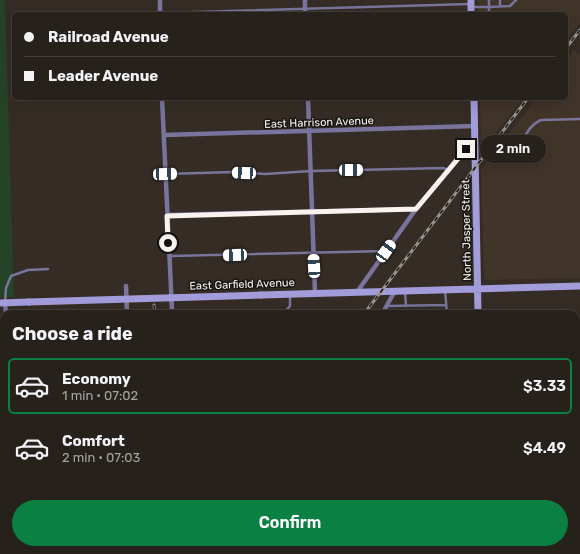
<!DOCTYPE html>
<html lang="en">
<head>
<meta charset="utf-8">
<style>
  :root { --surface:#27211c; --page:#332e29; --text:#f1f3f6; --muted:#a4a3a3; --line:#433e3b; --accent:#0b8043 }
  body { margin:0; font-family:Rubik,sans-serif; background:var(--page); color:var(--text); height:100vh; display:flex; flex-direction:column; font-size:15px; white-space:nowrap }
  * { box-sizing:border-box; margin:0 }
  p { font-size:13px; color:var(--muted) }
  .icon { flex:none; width:22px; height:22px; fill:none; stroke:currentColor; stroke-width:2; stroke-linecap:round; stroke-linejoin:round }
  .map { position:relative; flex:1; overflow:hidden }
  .panel { position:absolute; left:0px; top:310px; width:580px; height:244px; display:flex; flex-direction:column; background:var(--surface); border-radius:12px 12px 0 0; box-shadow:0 4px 16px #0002,0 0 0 1px var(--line) }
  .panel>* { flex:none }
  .banner { position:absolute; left:12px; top:12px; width:556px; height:88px; border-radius:6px; box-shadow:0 4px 16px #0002,0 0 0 1px var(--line); display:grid; align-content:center; height:88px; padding:0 12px; background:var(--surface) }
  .end { position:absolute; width:18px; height:18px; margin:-9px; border:5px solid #f8f3ef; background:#111; box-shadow:0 0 0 2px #111 }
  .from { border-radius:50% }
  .bubble { position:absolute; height:28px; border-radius:14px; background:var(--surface); box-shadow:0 4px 16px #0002,0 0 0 1px var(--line); font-size:13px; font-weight:600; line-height:28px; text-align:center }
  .car { position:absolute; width:12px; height:24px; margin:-12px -6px; border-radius:5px; box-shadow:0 0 3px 1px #0007; background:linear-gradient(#fff 24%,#345 0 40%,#fff 0 76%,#345 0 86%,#fff 0) }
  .banner b { display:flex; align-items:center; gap:14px; height:38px; font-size:15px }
  .banner b+b { border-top:1px solid var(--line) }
  .banner i { width:10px; height:10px; background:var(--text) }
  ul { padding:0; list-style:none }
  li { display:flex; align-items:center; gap:12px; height:56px; margin:0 8px 6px; padding:0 4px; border:2px solid transparent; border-radius:6px }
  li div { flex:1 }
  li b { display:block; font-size:15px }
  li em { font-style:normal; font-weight:600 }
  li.active { border-color:var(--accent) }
  li>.icon { width:36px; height:36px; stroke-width:1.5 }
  h2 { padding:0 12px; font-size:18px; line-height:48px }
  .action { display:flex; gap:8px; margin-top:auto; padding:8px 12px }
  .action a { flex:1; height:46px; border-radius:24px; background:var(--accent); color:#fff; font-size:16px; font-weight:600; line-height:46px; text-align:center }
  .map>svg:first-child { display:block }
</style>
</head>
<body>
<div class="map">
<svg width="580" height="554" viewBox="0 0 580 554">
  <rect width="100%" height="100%" fill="#342c25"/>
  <!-- built -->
  <path fill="#413429" d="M477 0H580V23L566 41V14H478Z
    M574 50 580 54V278L484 280 481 170 537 98H566V60Z
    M480 98H523L481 152Z"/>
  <!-- green -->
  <path fill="#254327" d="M0 0H5L14 297 0 298Z"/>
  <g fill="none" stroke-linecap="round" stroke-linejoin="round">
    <!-- lane -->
    <path stroke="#78749b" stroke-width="2.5" d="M489 0V7L510 6 516 0
      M500 0V6
      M472 7H489V14
      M160 13 470 4
      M521 147C524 136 530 125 541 120L580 119
      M166 174 233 172 265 174 311 171 443 168 448 170
      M170 256 386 251
      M445 290 447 314
      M405 291 406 306
      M5 302 6 288 11 276 28 270 48 269
      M387 306 446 305
      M172 310 178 314
      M283 314 290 306V295
      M576 334H580
      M576 430H580
      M576 526H580"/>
    <!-- street -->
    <path stroke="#78749b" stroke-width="4.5" d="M160 0V14
      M305 0V14
      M162 98 172 310
      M308 98 315 293
      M164 135 475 126
      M167 215 416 209
      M126 286 127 314
      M357 292 416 209 474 140
      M5 302 6 314
      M382 314 395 291
      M576 383H580
      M576 478H580
      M0 487 4 486
      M43 550V554
      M134 550V554
      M370 550V554"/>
    <!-- secondary -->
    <path stroke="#a39cda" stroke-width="7" d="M471 0V14
      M474 98 478 314
      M261 295 580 286
      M0 303 29 302
      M483 550V554"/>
    <defs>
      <path id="rail" d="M566 48 580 30
        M154 305 155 314
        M364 314 528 98
        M195 554 197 550"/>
    </defs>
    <!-- rail casing -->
    <use href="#rail" stroke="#9a948e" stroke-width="3"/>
    <!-- rail -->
    <use href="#rail" stroke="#181512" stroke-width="1.5" stroke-dasharray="4.5" stroke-linecap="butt"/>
    <!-- secondary-bridge -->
    <path stroke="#a39cda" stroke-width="7" d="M29 302 261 295"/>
  </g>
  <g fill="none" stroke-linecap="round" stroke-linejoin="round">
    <!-- route -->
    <path stroke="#f8f3ef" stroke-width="5" d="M168 243 167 216 416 209 466 149"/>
  </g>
  <g text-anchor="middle" stroke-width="3" stroke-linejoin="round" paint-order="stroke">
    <!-- street labels -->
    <g font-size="11" fill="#f8f3ef" stroke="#181512">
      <text transform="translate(319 122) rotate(-2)" y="4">East Harrison Avenue</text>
      <text transform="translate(466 230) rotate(-91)" y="4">North Jasper Street</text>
      <text transform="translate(242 284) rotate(-2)" y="4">East Garfield Avenue</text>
    </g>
  </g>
</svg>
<i class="end from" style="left:168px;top:243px"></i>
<i class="end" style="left:466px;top:149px"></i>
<div class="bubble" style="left:480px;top:135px;width:66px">2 min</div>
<i class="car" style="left:351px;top:170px;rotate:89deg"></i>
<i class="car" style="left:244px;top:173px;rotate:273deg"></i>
<i class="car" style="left:165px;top:174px;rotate:88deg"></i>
<i class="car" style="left:386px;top:251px;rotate:35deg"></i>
<i class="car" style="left:235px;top:255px;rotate:268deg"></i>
<i class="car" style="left:314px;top:266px;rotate:357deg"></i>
<div class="banner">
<b><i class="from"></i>Railroad Avenue</b>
<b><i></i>Leader Avenue</b>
</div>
<section class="panel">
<h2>Choose a ride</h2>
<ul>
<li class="active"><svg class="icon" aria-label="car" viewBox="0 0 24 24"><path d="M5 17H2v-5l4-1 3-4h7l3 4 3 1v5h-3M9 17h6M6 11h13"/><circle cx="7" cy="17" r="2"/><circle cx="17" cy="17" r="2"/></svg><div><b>Economy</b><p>1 min · 07:02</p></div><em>$3.33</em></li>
<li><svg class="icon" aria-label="car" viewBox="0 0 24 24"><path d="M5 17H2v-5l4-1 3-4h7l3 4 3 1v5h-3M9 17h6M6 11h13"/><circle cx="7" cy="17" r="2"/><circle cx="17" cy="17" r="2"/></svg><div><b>Comfort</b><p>2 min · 07:03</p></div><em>$4.49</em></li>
</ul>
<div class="action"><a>Confirm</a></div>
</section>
</div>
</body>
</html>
